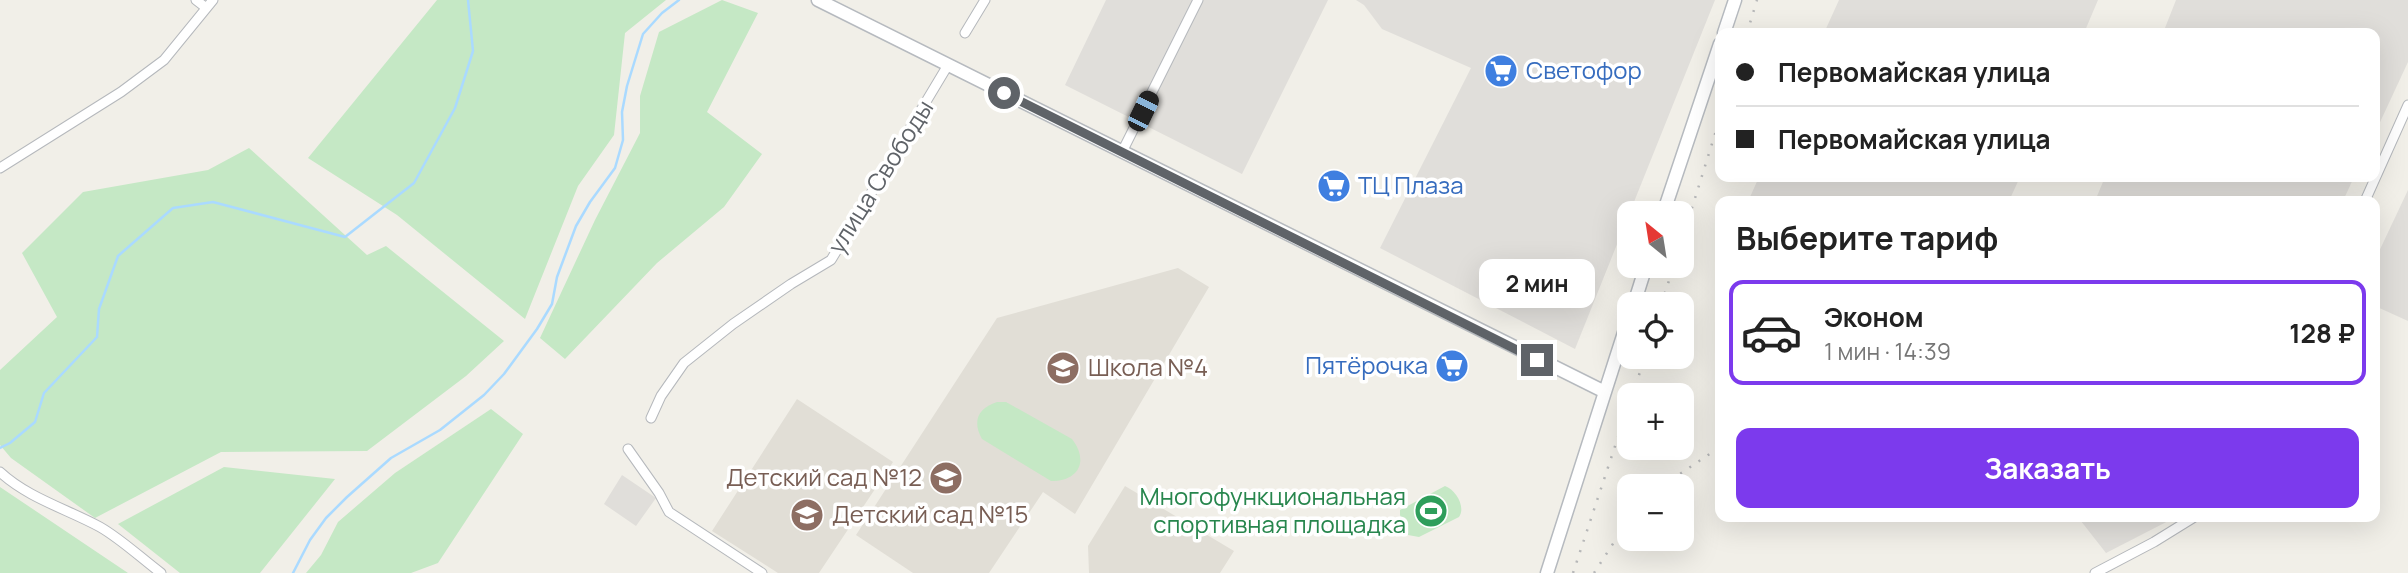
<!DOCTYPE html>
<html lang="ru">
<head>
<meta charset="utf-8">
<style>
  :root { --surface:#fff; --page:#f6f6f6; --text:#222; --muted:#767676; --line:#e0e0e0; --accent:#7c3aed }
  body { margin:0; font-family:Manrope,sans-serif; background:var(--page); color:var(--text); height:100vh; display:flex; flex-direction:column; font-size:26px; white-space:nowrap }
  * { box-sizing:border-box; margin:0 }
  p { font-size:23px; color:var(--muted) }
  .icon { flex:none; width:38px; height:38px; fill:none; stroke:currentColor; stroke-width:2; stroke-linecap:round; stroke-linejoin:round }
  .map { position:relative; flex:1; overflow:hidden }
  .sheet { position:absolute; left:1715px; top:196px; width:665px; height:326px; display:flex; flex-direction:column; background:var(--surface); border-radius:14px; box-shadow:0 7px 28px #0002 }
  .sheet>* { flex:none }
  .guide { position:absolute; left:1715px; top:28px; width:665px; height:154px; border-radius:14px; box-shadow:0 7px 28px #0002; display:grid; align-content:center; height:154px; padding:0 21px; background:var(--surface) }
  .needle { width:46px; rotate:330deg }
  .controls { position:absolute; left:1617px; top:201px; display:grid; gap:14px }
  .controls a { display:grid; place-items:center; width:77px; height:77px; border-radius:14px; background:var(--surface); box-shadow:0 7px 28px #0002; font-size:35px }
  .end { position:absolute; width:32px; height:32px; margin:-16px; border:9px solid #5f6368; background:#fff; box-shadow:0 0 0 4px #fff }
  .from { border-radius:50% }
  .bubble { position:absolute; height:49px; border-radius:14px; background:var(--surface); box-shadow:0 7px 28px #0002; font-size:23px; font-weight:700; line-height:49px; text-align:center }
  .car { position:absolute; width:21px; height:42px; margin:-21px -10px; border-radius:9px; box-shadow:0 0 5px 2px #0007; background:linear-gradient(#222 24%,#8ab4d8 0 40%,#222 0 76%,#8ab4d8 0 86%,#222 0) }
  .guide b { display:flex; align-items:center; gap:24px; height:66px; font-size:26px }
  .guide b+b { border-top:2px solid var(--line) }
  .guide i { width:18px; height:18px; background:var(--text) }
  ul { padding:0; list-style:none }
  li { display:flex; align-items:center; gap:21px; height:105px; margin:0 14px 10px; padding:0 7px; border:4px solid var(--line); border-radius:14px }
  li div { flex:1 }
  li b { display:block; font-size:26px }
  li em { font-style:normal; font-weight:700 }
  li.on { border-color:var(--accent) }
  li>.icon { width:63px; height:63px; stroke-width:1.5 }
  h2 { padding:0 21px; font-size:32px; line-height:84px }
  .cta { display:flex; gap:14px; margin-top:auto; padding:14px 21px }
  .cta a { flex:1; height:80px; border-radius:14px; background:var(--accent); color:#fff; font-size:28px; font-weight:700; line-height:80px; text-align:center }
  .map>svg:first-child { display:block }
</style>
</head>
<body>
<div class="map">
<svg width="2408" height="573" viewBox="0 0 2408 573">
  <rect width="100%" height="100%" fill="#f1efe8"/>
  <!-- industrial -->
  <path fill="#e0deda" d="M1106 0H1328L1242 174 1065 85Z
    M1356 0H1715L1575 349 1380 248 1471 68 1382 29 1364 5Z
    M1839 0H2098L2084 33H1824Z
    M2176 0H2408V62L2375 133V33H2163Z
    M1759 177H2020L2009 201H1758L1750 197Z
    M2105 177H2354L2343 201H2095Z
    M2408 190V321L2375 306V260Z
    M622 475 656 498 636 526 604 504Z
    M2077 516H2178L2106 553Z"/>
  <!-- education -->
  <path fill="#e1ded6" d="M1178 268 1209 287 1075 514 1043 492 989 573H913L856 535 997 318Z
    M797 399 893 462 819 573H778L712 531Z
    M1125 486 1234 551 1220 573H1089L1088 546Z"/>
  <!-- green -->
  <path fill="#c5e8c5" d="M437 0H666L625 33 614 135 578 186 525 319 397 215 308 158Z
    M722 0 758 13 707 112 762 154 724 207 657 263 565 359 540 338 595 220 640 133V96L659 32Z
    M249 148 367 255 386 246 504 341 466 376 367 451 221 452 95 518 11 458 0 445V370L57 317 22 253 83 192 208 170Z
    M997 402H1006L1072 439C1089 461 1079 481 1051 481L982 439C972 421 978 408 997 402Z
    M491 409 523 434 438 563 411 573H306L321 555 338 522 395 473Z
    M224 467 335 479 260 573H180L118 524Z
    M1445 486C1456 490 1466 507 1459 517L1419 537 1408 535 1400 515V510Z
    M0 487 128 573H0Z"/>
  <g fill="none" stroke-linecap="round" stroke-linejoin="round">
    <!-- stream -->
    <path stroke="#aadaff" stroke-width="2.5" d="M0 448 10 443 35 422 44 393 97 337 99 309 118 256 173 208 213 202 345 237 414 183 455 108 473 51 468 0
      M293 573 310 540 326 518 347 497 391 458 440 430 484 395 504 374 537 329 552 304 557 277 576 226 590 202 615 168 623 140 622 112 627 86 643 34 662 13 679 0"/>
    <defs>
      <path id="street" d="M196 0 205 7
        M965 33 985 0
        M1122 152 1198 0
        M0 168 121 92 164 60 213 0
        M2365 201 2408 105
        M651 418 661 396 684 363 733 324 791 284 831 260 948 65
        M628 449 659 493 669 512 762 573
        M0 472C28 498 67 509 100 527 121 539 141 558 161 573
        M2095 573 2154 542 2196 516"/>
      <path id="secondary" d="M818 0 1605 392
        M1724 33 1735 0
        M1663 214 1720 44
        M1634 304 1646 266
        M1547 573 1629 317"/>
    </defs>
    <!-- street casing -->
    <use href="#street" stroke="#b5b8bc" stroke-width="11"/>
    <!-- secondary casing -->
    <use href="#secondary" stroke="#b6babf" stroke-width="15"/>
    <!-- street -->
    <use href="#street" stroke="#fff" stroke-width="9"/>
    <!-- secondary -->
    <use href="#secondary" stroke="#fff" stroke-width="12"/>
    <!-- rail -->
    <path stroke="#b6b7b8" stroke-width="2.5" stroke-dasharray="2 9" stroke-linecap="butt" d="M1747 33 1757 0
      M1682 240 1720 118
      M1661 304 1674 266
      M1632 396 1645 357
      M1662 486 1720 447
      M1573 573 1629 404
      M1594 573 1629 519"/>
  </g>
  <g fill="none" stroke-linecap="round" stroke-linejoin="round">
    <!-- route -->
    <path stroke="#5f6368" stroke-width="9" d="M1004 93 1537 360"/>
  </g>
  <!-- icons -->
  <defs>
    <symbol id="supermarket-disc" viewBox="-11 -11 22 22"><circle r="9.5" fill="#3f7fe0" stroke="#fff"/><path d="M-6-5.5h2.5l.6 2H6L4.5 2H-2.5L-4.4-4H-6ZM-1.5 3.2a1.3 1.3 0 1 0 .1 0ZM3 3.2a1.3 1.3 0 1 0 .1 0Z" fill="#fff"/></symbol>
    <symbol id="school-disc" viewBox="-11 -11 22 22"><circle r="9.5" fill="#8d6e63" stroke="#fff"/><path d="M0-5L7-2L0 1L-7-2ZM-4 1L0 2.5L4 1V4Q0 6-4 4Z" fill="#fff"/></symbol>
    <symbol id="stadium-disc" viewBox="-11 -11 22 22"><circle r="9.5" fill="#2e9e5b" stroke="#fff"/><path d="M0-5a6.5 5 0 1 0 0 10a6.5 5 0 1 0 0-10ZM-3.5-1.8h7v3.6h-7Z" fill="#fff"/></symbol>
  </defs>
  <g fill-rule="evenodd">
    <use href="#supermarket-disc" x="1482" y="52" width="38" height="38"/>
    <use href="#supermarket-disc" x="1315" y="167" width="38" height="38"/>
    <use href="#supermarket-disc" x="1433" y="347" width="38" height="38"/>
    <use href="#school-disc" x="1044" y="349" width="38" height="38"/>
    <use href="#school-disc" x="927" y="459" width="38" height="38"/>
    <use href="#stadium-disc" x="1412" y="492" width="38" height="38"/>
    <use href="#school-disc" x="788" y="496" width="38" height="38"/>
  </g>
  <g text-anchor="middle" stroke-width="7" stroke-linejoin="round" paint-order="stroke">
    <!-- shop labels -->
    <g font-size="24" fill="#366cbe" stroke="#fff" text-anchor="start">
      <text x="1526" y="79">Светофор</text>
      <text x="1358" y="194">ТЦ Плаза</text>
      <text x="1428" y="374" text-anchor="end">Пятёрочка</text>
    </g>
    <!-- street labels -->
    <g font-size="24" fill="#5f6368" stroke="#fff">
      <text transform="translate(881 177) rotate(-58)" y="8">улица Свободы</text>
    </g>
    <!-- education labels -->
    <g font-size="24" fill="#785e54" stroke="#fff" text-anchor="start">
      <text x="1088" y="376">Школа №4</text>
      <text x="922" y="486" text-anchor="end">Детский сад №12</text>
      <text x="832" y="523">Детский сад №15</text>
    </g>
    <!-- leisure labels -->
    <g font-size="24" fill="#27864d" stroke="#fff" text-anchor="end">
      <text x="1406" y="505">Многофункциональная<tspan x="1406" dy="28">спортивная площадка</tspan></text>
    </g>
  </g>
</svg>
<div class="controls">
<a><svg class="needle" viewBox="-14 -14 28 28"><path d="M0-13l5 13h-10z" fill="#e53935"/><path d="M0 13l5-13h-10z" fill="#767676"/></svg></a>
<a><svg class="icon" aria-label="locate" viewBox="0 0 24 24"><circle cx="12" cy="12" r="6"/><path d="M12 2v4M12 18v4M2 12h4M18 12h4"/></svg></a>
<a>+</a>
<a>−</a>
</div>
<i class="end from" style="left:1004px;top:93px"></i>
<i class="end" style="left:1537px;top:360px"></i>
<div class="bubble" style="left:1479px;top:259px;width:116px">2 мин</div>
<i class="car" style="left:1143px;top:111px;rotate:26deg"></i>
<div class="guide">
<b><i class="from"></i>Первомайская улица</b>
<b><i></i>Первомайская улица</b>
</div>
<section class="sheet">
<h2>Выберите тариф</h2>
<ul>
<li class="on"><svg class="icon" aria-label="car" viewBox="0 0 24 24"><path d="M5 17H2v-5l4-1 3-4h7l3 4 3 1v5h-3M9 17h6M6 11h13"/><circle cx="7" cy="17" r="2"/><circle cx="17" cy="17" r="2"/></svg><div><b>Эконом</b><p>1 мин · 14:39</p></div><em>128 ₽</em></li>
</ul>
<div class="cta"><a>Заказать</a></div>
</section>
</div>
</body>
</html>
